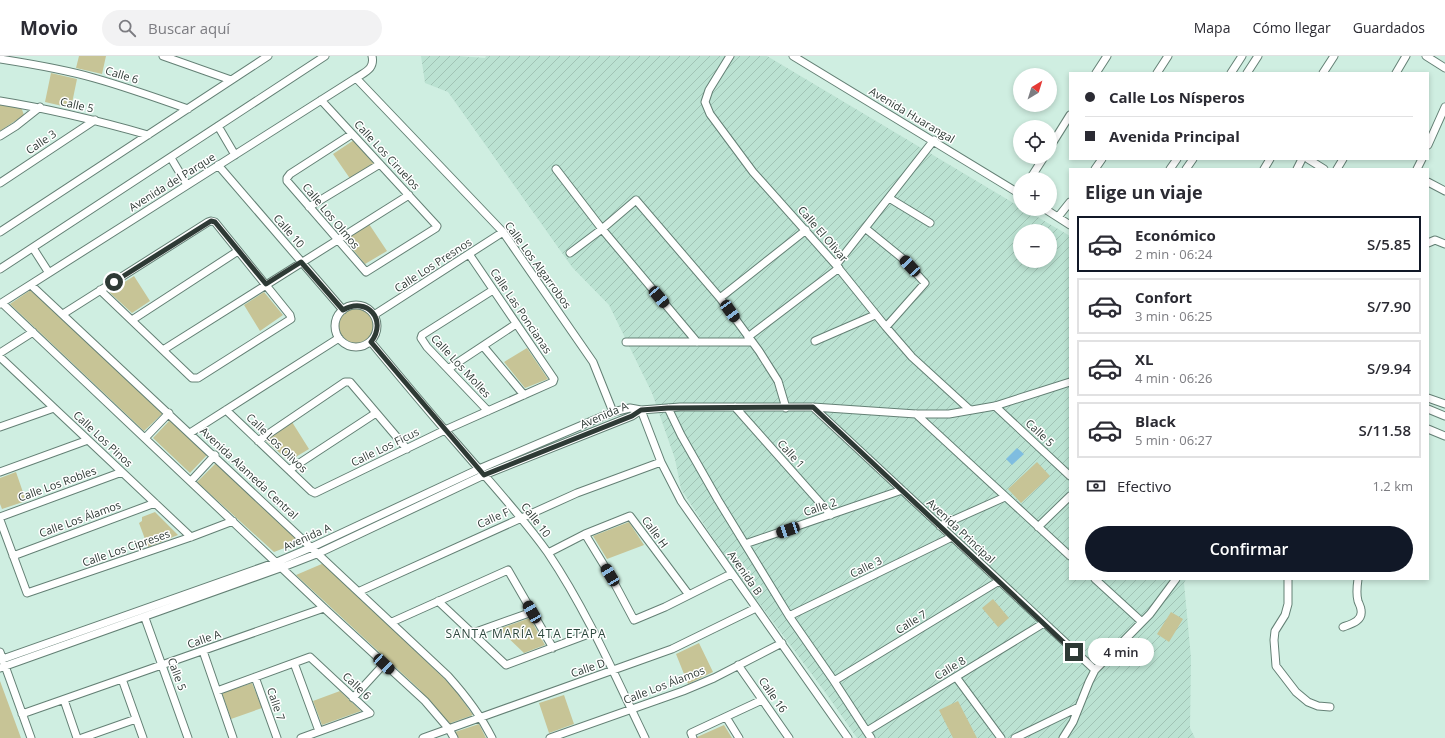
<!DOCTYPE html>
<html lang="es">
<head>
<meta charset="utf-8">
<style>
  :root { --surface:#fff; --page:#f2f2f3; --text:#2b2b33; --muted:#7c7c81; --line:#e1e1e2; --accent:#111827 }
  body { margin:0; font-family:"Open Sans",sans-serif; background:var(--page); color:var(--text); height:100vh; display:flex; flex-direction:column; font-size:15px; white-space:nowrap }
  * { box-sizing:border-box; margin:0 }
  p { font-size:13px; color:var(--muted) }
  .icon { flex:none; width:22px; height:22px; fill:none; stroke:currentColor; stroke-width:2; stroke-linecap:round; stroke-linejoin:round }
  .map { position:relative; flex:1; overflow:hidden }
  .sheet { position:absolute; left:1069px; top:112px; width:360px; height:412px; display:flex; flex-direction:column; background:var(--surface); border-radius:0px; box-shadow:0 2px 6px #0003 }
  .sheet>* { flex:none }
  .top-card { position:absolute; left:1069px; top:16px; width:360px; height:88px; border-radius:0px; box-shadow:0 2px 6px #0003; display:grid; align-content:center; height:88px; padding:0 16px; background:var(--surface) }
  .needle { width:26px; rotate:38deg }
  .tools { position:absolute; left:1013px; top:12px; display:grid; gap:8px }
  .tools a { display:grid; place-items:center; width:44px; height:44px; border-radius:50%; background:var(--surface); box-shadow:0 2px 6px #0003; font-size:20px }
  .end { position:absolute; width:18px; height:18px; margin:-9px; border:5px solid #2e3a35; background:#fff; box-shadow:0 0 0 2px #fff }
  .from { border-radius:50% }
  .bubble { position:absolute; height:28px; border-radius:14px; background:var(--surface); box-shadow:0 2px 6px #0003; font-size:13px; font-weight:600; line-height:28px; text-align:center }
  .car { position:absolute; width:12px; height:24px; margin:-12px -6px; border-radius:5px; box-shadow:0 0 3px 1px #0007; background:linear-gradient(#222 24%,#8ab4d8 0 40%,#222 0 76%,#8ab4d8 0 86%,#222 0) }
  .top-card b { display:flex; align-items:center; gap:14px; height:38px; font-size:15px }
  .top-card b+b { border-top:1px solid var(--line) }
  .top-card i { width:10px; height:10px; background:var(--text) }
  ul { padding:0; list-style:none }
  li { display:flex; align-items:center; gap:12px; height:56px; margin:0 8px 6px; padding:0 8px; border:2px solid var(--line); border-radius:0px }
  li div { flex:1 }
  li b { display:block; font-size:15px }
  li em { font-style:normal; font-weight:600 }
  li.current { border-color:var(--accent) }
  li>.icon { width:36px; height:36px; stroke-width:1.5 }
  h2 { padding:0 16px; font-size:18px; line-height:48px }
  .pay { display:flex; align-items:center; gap:10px; height:44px; padding:0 16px; font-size:15px }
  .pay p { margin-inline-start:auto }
  .button { display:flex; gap:8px; margin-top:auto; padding:8px 16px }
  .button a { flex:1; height:46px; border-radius:24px; background:var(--accent); color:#fff; font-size:16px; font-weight:600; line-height:46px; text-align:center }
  header { display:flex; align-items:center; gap:24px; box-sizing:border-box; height:56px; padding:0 20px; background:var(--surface); border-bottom:1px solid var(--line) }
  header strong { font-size:19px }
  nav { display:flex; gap:22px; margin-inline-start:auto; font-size:14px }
  .search { width:280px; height:36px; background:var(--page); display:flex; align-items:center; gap:10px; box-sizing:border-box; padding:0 14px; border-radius:22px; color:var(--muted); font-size:15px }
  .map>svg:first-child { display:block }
</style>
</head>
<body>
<header>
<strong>Movio</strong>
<div class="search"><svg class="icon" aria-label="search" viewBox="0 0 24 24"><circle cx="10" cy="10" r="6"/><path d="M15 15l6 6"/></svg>Buscar aquí</div>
<nav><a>Mapa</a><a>Cómo llegar</a><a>Guardados</a></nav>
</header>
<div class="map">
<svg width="1445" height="682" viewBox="0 0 1445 682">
  <defs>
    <pattern id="industrial-furrows" width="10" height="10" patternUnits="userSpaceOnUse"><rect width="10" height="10" fill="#bbe2d2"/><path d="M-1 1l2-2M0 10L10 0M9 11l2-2" fill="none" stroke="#a1c3b5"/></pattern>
  </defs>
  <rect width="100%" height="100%" fill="#cfeee1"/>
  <!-- industrial -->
  <path fill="url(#industrial-furrows)" fill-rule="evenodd" d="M421 0H459L485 2 486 0H767L1020 151V153H1024L1070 180V523H1186L1184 527 1191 602 1190 672 1195 682H857L825 636 730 508 681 433 675 403 652 337 609 249 572 211 448 36 425 27ZM1020 175H1050V205H1020Z"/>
  <!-- green -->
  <path fill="#c7c496" d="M79 0H106L102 18 76 12Z
    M51 17 77 23 71 52 45 46Z
    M0 49 21 51 24 59 0 75Z
    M354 84 378 108 351 124 333 98Z
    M369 168 387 195 365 208 345 184Z
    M134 220 150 245 132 257 109 236Z
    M32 233 163 357 144 375 10 248Z
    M264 236 283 259 260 275 244 249Z
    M339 270a17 17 0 1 1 34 0a17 17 0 1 1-34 0Z
    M527 292 548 323 525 332 504 306Z
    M170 364 207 399 190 417 153 382Z
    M292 366 309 393 289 405 265 384Z
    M1037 406 1050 420 1021 447 1008 433Z
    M216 407 300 486 274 496 197 426Z
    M16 416 26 445 2 453 0 448V422Z
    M155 456 178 479 148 491 139 467 142 465V461Z
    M629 466 644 489 607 503 593 480Z
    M324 507 453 631 473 659 448 668 419 633 296 519Z
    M993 543 1009 562 998 571 982 552Z
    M1171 556 1183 563 1169 586 1157 578Z
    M530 562 545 589 524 597 499 573Z
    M699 587 713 616 688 628 676 598Z
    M0 625 21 682H0Z
    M252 627 262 652 231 663 222 637Z
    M340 635 361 655 322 669 313 645Z
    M564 639 574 668 549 677 539 647Z
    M958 645 977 682H953L939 654Z
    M479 668 486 682H457L455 676Z
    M724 669 732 682H697V681Z"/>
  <!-- water -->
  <path fill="#7fbde0" d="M1017 392 1024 398 1012 409 1006 403Z"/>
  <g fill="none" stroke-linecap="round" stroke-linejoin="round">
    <defs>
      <path id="minor" d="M163 0 231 24
        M730 0 709 34 705 46 710 58 753 116 836 209 886 271 912 301 970 354
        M793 0 1020 138
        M1426 0 1445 12
        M0 3C32 8 63 13 94 22 126 31 157 42 188 53
        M1096 17 1107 0
        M1157 17 1168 0
        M1231 17 1242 0
        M1247 17 1258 0
        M1323 17 1334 0
        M1396 17 1406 0
        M356 22 503 176 593 306 613 356
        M321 44 437 170 436 172 366 216 287 125V122L290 118 352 78
        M0 45C50 53 99 65 148 79
        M218 70 235 99
        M0 80 16 70 40 51
        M1428 89 1445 51
        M1050 91 1070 59
        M171 102 187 129
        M1308 103 1324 113
        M218 109 343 254
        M556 113 602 173 697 286
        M1095 113 1102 103
        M1170 113 1177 103
        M1186 113 1193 103
        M1264 113 1270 103
        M1297 113 1302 103
        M1337 113 1343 103
        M1417 113 1422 103
        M1030 123 1044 101
        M1428 126 1445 135
        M0 127 95 64
        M889 142 930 167
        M309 151 380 108
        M1045 153 1070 169
        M1058 161 1070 146
        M865 172 902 202 925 227 886 271
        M0 176 268 0
        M1428 187 1435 184 1445 188
        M33 192 49 217
        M570 197 602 173 636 144 720 242 759 295 778 325 786 352
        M836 209 934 84
        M0 213 325 0
        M31 229 448 620C466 640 480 658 492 682
        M720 242 806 174
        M2 247 324 552 425 645 449 673 454 682
        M0 248 356 22C365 16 375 13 372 0
        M335 270a21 21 0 1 1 42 0a21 21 0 1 1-42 0Z
        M63 258 208 166 211 165 215 166 290 259 291 263 198 322H192L100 234
        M374 259 503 176
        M132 264 238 195
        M748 281 839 212
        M815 285 875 259
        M371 286C400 321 429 356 459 390 489 425 521 459 548 497 587 555 615 620 645 682
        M626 286H752
        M483 290 524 339
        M163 294 409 139
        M0 297 33 276
        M0 301 191 481
        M448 313 516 268
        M1428 342 1445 348
        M995 350 1070 420
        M735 351 831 459
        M813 351 1095 614
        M668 352 681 379 718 444 789 560 834 625 871 682
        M1428 353 1445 360
        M226 354 311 435 315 437 445 374 553 326 554 323 469 198
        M641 354 661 406 681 445 848 682
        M488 355 427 291 421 282 422 279 493 234
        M916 358 1070 500
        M0 371 54 352
        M1428 373 1445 380
        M190 377 339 282
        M145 382 169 357
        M258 385 345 326H350L407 393
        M289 414 376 357
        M0 416 88 384
        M191 425 215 399
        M0 461 122 416
        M0 464 27 537 191 481 233 465
        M940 470 1005 441
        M1038 471 1070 440
        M585 478 610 519 634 564 665 551 731 518
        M745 488 902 434
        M548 497 585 478 630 460 689 539
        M13 500 155 447
        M1095 523 1142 566
        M1288 523V548L1285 559 1275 575 1274 584 1276 610 1296 636 1308 646 1318 650 1330 651
        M360 535 577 437 661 406
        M438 545 506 609 594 576
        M789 560 952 481
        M145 562 188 682
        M392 566 508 514 553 592
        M1343 571C1351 568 1363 565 1361 554 1361 551 1359 548 1358 545 1356 538 1357 530 1358 523
        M473 577 532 556
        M203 595 233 682
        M0 596 31 682
        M0 604 277 506 312 491 479 413 613 356 630 352 641 354 680 351H813L916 358H949L995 350 1070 326
        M294 607 319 675
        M738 609 789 682
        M0 612 283 511 319 497 484 419 632 360 641 354
        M255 621 277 682
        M956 621 1001 682
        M122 623 143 682
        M834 625 999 525
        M217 635 310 601 370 657 301 682
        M353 642 384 608
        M64 644 77 682
        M22 658 324 552
        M726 661 739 682
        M867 675 1044 567
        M82 682 136 663
        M423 682 672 593 756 552
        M550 682 683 635 714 622 782 587
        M693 682 691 677 762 644
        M1015 682 1079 651
        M1063 682 1073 666 1089 626 1095 614 1150 558 1176 523"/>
    </defs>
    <!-- minor casing -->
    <use href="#minor" stroke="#648075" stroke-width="9"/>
    <!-- minor -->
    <use href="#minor" stroke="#fff" stroke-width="7"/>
  </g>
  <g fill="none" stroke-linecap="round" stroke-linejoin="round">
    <!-- route -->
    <path stroke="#2e3a35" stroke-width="5" d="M114 226 211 165 215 166 266 228 301 206 343 254C367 240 388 264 371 286L484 419 632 360 641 354 668 352 813 351 1074 596"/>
  </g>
  <g text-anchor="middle" stroke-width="3" stroke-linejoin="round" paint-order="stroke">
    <!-- street labels -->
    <g font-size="11" fill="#2e3a35" stroke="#fff">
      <text transform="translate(122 19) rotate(17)" y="4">Calle 6</text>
      <text transform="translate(77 49) rotate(13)" y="4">Calle 5</text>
      <text transform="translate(912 59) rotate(31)" y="4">Avenida Huarangal</text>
      <text transform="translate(41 86) rotate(-34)" y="4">Calle 3</text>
      <text transform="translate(387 99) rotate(47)" y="4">Calle Los Ciruelos</text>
      <text transform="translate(172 126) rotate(-32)" y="4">Avenida del Parque</text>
      <text transform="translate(331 160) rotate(50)" y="4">Calle Los Olmos</text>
      <text transform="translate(289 175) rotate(49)" y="4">Calle 10</text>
      <text transform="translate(823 178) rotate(49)" y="4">Calle El Olivar</text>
      <text transform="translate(433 209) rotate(-33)" y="4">Calle Los Presnos</text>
      <text transform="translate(538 209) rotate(54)" y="4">Calle Los Algarrobos</text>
      <text transform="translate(521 255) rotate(56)" y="4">Calle Las Poncianas</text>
      <text transform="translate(461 310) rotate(47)" y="4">Calle Los Molles</text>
      <text transform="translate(604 359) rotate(-23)" y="4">Avenida A</text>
      <text transform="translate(1040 377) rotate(43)" y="4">Calle 5</text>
      <text transform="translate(103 383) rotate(43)" y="4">Calle Los Pinos</text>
      <text transform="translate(277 387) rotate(44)" y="4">Calle Los Olivos</text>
      <text transform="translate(385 391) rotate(-26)" y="4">Calle Los Ficus</text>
      <text transform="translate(791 398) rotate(48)" y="4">Calle 1</text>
      <text transform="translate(249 417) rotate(43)" y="4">Avenida Alameda Central</text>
      <text transform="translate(57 428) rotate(-20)" y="4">Calle Los Robles</text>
      <text transform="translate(820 451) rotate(-19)" y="4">Calle 2</text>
      <text transform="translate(493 462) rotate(-24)" y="4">Calle F</text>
      <text transform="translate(80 463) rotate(-20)" y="4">Calle Los Álamos</text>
      <text transform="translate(536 464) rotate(52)" y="4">Calle 10</text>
      <text transform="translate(961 475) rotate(43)" y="4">Avenida Principal</text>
      <text transform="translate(655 476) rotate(54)" y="4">Calle H</text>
      <text transform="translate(307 481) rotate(-24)" y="4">Avenida A</text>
      <text transform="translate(126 492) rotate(-19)" y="4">Calle Los Cipreses</text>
      <text transform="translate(866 511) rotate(-26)" y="4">Calle 3</text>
      <text transform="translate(745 517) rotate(55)" y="4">Avenida B</text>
      <text transform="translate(911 566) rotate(-32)" y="4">Calle 7</text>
      <text transform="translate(204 583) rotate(-19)" y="4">Calle A</text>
      <text transform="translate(588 612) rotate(-19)" y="4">Calle D</text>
      <text transform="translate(950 612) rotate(-31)" y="4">Calle 8</text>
      <text transform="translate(177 618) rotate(70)" y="4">Calle 5</text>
      <text transform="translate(664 629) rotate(-21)" y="4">Calle Los Álamos</text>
      <text transform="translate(357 630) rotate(43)" y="4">Calle 6</text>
      <text transform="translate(773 639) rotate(55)" y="4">Calle 16</text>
      <text transform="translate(276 648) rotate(71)" y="4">Calle 7</text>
    </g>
    <!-- neighbourhood labels -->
    <g font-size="12" letter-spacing="1" fill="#2c473d" stroke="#fff">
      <text x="526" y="582">SANTA MARÍA 4TA ETAPA</text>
    </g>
  </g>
</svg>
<div class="tools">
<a><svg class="needle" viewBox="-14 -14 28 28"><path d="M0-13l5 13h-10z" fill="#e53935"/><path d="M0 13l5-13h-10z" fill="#7c7c81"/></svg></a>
<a><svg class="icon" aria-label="locate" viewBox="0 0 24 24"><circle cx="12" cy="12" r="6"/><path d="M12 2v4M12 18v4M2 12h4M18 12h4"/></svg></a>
<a>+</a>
<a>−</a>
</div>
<i class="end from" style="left:114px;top:226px"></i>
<i class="end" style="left:1074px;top:596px"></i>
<div class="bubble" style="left:1088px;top:582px;width:66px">4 min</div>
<i class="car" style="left:910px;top:210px;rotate:317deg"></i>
<i class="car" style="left:659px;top:241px;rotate:140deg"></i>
<i class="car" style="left:730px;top:255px;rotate:145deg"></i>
<i class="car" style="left:788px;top:474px;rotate:251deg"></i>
<i class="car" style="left:610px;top:519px;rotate:329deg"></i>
<i class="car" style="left:532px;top:556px;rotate:330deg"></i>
<i class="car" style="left:384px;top:608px;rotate:133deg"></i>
<div class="top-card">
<b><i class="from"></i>Calle Los Nísperos</b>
<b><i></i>Avenida Principal</b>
</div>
<section class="sheet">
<h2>Elige un viaje</h2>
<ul>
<li class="current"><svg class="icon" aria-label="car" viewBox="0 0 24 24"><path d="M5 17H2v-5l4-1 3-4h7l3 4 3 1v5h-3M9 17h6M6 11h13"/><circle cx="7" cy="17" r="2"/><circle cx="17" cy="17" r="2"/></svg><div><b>Económico</b><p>2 min · 06:24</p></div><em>S/5.85</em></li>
<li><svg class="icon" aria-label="car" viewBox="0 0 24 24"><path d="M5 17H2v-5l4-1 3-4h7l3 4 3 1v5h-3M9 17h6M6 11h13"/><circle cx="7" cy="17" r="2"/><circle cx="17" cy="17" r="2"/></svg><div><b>Confort</b><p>3 min · 06:25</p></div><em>S/7.90</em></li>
<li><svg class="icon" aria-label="car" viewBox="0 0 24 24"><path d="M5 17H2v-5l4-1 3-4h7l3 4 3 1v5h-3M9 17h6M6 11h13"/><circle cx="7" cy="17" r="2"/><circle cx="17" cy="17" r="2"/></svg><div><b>XL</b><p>4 min · 06:26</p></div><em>S/9.94</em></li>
<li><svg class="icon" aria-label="car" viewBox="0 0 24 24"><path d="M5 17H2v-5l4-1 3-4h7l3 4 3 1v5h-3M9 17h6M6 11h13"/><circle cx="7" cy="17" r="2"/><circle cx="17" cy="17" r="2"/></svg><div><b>Black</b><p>5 min · 06:27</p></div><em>S/11.58</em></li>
</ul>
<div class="pay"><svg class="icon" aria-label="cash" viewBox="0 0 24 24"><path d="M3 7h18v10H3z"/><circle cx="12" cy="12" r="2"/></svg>Efectivo<p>1.2 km</p></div>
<div class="button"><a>Confirmar</a></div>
</section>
</div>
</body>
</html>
